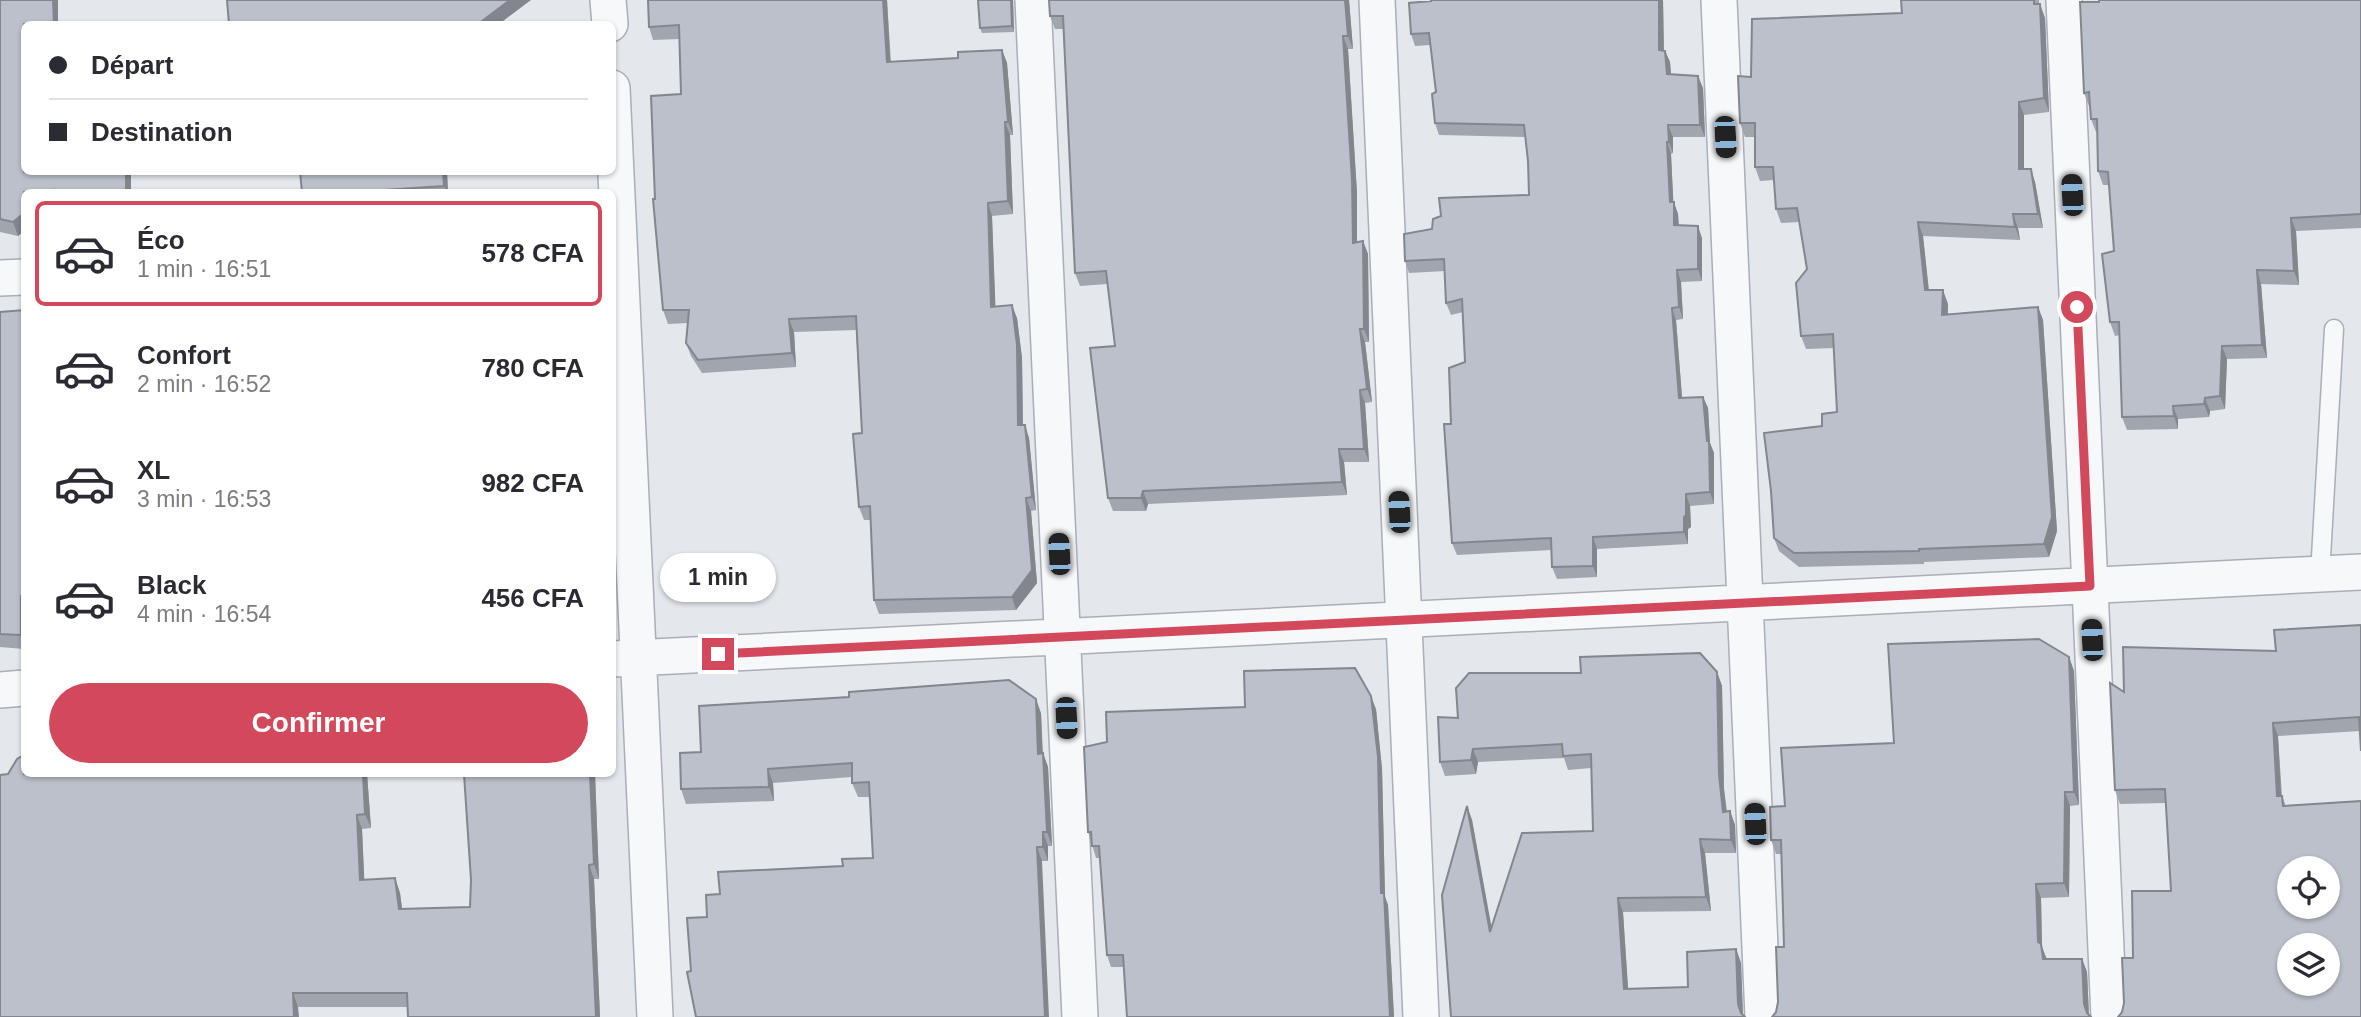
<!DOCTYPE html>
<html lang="fr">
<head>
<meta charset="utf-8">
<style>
  :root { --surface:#fff; --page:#f2f2f3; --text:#2b2b33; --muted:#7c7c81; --line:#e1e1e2; --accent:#d1495b }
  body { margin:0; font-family:Helvetica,sans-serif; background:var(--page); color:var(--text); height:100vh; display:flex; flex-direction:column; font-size:26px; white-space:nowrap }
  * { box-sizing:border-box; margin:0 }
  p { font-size:23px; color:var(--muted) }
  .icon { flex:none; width:38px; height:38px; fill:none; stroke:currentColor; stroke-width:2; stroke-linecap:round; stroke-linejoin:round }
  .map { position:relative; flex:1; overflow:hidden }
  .panel { position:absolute; left:21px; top:189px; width:595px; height:588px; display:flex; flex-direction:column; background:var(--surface); border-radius:10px; box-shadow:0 2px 5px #0004 }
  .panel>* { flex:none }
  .banner { position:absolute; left:21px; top:21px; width:595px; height:154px; border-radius:10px; box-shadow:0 2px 5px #0004; display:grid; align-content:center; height:154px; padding:0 28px; background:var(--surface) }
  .buttons { position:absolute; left:2277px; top:856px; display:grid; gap:14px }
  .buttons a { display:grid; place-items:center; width:63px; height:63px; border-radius:50%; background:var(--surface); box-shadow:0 2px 5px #0004; font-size:35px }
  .end { position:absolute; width:32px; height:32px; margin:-16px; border:9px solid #d1495b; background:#fff; box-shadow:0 0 0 4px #fff }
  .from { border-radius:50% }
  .bubble { position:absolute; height:49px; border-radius:24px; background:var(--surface); box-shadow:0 2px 5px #0004; font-size:23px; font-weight:800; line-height:49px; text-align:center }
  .car { position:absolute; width:21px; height:42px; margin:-21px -10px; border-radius:9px; box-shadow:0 0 5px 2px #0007; background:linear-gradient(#222 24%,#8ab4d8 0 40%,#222 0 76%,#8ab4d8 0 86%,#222 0) }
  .banner b { display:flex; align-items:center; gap:24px; height:66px; font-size:26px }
  .banner b+b { border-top:2px solid var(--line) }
  .banner i { width:18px; height:18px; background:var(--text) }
  ul { padding:12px 0 0; list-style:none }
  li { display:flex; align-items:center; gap:21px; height:105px; margin:0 14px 10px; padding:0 14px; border:4px solid transparent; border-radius:10px }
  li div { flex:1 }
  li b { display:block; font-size:26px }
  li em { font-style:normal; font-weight:800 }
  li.current { border-color:var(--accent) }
  li>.icon { width:63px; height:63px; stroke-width:1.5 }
  .button { display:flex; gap:14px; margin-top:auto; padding:14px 28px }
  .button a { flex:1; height:80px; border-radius:42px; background:var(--accent); color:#fff; font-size:28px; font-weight:800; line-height:80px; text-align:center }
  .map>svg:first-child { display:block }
</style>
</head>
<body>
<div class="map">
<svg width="2361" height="1017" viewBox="0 0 2361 1017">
  <rect width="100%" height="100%" fill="#e4e7ec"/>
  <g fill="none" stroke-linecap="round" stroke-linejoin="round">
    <defs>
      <path id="service" d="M2320 575 2334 329"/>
      <path id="minor" d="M608 0 610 24
        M1033 0 1080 1017
        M1377 0 1421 1017
        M1719 0 1763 1017
        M2064 0 2109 1017
        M612 88 655 1017
        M0 278 24 277
        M612 659 2361 572
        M0 690 24 688"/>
    </defs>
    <!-- service casing -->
    <use href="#service" stroke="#a9aeb7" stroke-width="21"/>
    <!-- minor casing -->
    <use href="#minor" stroke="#a9aeb7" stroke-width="38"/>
    <!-- service -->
    <use href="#service" stroke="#f7f8fa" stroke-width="18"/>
    <!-- minor -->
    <use href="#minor" stroke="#f7f8fa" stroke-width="35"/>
  </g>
  <!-- wall -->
  <path fill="#a1a5ae" d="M0 0H58V24H24V172H131V192H24V231L18 236 0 232Z
    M648 0H887L891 62 958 58 1002 50 1007 63 1013 135H1010L1013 214 992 216 995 306 1017 318 1022 358 1023 425 1029 438 1036 510 1031 511 1037 583 1016 610 879 614 874 600 871 520H864L859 507 862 433 856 330 794 332 796 367 702 373 691 356 686 343 688 323 668 324 663 310 655 199 681 94 679 39 653 40 649 27Z
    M978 0H1013L1014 32 982 33 980 28Z
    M1349 0 1353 49H1348L1357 193V242L1363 241 1368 254 1369 342H1365L1372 402 1365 403 1369 462H1344L1347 495 1148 504 1146 511H1113L1108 498 1115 346 1107 284 1080 286 1075 273 1063 29H1055L1050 16Z
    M1431 0H1663L1664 51H1665L1670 62 1671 75 1703 88 1705 137H1673V153L1671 154 1673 202 1678 214 1679 225 1702 238V281L1681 282 1683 319 1676 320 1682 398 1703 397 1708 408 1710 443 1714 453V504L1690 506 1691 527 1688 529V544L1597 549V577L1557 579 1552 567 1551 550 1457 555 1452 543 1451 424 1465 362 1463 312 1451 315 1446 303 1445 271 1409 273 1405 261 1432 229 1529 195 1528 161 1525 137 1439 135 1435 123 1436 92 1430 45 1415 46 1411 34Z
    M1901 0H2039V4L2045 18 2049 112 2024 115V169L2035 182 2043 228H2018L2020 240 1923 236 1929 290 1948 304V315L2038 307 2043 320 2057 531 2049 557 1924 562V564L1799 567 1779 551 1774 538 1822 426 1837 412 1834 348 1806 349 1801 336 1807 269 1799 222 1781 223 1776 209 1774 180 1760 181 1755 167V137H1745L1740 123 1751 77 1902 13Z
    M2361 0V228L2296 231 2299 285 2261 284 2267 358 2227 359 2225 409 2210 411 2209 417 2178 419V429L2127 430 2122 417 2120 335 2115 336 2110 322 2114 251 2109 185H2103L2098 171 2097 132H2096L2091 119 2090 106H2089L2084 93 2099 2Z
    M447 172 448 192H302Z
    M24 310V649L0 647V312Z
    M2361 625 2360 731 2278 736 2282 796 2286 806 2122 1012 2133 958 2171 891 2166 803 2120 804 2115 790 2124 692 2276 651Z
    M2069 657 2074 671 2079 805 2070 806 2069 897 2041 898 2042 947 2047 959H2082L2087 972 2089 1015 1776 1012 1784 947 1782 854H1776L1771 840 1785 806 1894 743Z
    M1717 672 1722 686 1724 789 1727 811H1730L1735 825 1736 853H1705L1711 911 1623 912 1628 989 1688 987 1736 949 1741 963 1743 1015 1451 1017 1467 806 1472 820 1491 928 1593 831 1591 768 1568 770 1564 758 1478 762 1476 774 1445 776 1440 762 1458 718Z
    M1376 709 1382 769 1385 897 1388 905 1394 1017H1127L1124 967H1111L1107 955 1100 858H1096L1088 832Z
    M1041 713 1043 753 1048 767 1052 846H1048V861H1042L691 971 707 917 720 894 843 866 873 858 870 797H858L852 783V777L773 783 774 801 686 804 681 789 701 752Z
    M8 774H367L371 828 362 829 364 880 395 878 400 893 402 909 470 907 471 880 464 774H595L599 879H594L600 1017H408L407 1007H298Z"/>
  <!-- shaded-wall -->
  <path fill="#83868d" d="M53 0H58V24H54Z
    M510 0H531L499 24H478Z
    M883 0H887L891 75 887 62Z
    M1011 0H1013L1014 32 1012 26Z
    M1345 0H1349L1353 49 1348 36Z
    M1659 0H1663L1664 62 1659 50Z
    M2040 4 2045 18 2049 112 2044 98Z
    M1343 36 1348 49 1357 193V256L1353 243Z
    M1002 50 1007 63 1013 135 1008 122Z
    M1665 51 1670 62 1672 86 1667 74Z
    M1698 76 1703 88 1705 137 1700 125Z
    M2019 102 2024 115V183L2019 169Z
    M1005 122 1010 135 1013 214 1008 201Z
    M1668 125 1673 137V153L1669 142Z
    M1667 142 1671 154 1674 214 1670 202Z
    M2031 169 2035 182 2043 228 2038 214Z
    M126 172H131V192H126Z
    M443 172H447L448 192H447L444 186Z
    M1674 202 1678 214 1679 237 1674 225Z
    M988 203 992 216 996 320 991 307Z
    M24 213V231L18 236 13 222Z
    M2013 214 2018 228 2020 240 2015 227Z
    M2291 218 2296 231 2299 285 2294 271Z
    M1918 222 1923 236 1930 303 1925 290Z
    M1698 226 1702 238V281L1698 269Z
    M1363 241 1368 254 1369 342 1364 329Z
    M1677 270 1681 282 1683 319 1679 307Z
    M2257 270 2261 284 2267 358 2262 345Z
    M1943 290 1948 304 1947 329 1942 315Z
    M1012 305 1017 318 1022 358 1023 438 1018 425Z
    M2038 307 2043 320 2057 531 2049 557 2044 544Z
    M1672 308 1676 320 1683 410 1679 398Z
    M789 319 794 332 796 367 792 353Z
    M1360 329 1365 342 1372 402 1367 389Z
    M2222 346 2227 359 2225 409 2220 396Z
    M1360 390 1365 403 1369 462 1364 449Z
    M1703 397 1708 408 1710 443 1714 453V504L1710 492Z
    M2205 398 2210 411 2209 417 2204 404Z
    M2173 406 2178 419V429L2174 416Z
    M1025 425 1029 438 1036 510 1032 497Z
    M1339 449 1344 462 1347 495 1342 482Z
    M1143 491 1148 504 1146 511 1141 498Z
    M1686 494 1690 506 1691 527 1688 529V544L1684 532Z
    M1026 498 1031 511 1037 583 1016 610 1012 597Z
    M1593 537 1597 549V577L1593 566Z
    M21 596 24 605V646L21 635Z
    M2069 657 2074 671 2079 805 2074 792Z
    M1717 672 1722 686 1724 789 1728 826 1723 812 1719 775Z
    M1371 696 1376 709 1382 769 1385 897 1388 905 1394 1017H1390L1381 893Z
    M1036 699 1041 713 1043 768 1038 754Z
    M2273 723 2278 736 2282 810 2277 796Z
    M1473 749 1478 762 1476 774 1471 760Z
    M1043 753 1048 767 1052 846 1047 832Z
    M768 769 773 783 774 801 769 787Z
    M363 774H367L371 828 365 814Z
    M590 774H595L599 879 594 864Z
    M2065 792 2070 806 2069 897 2064 883Z
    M1467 806 1472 820 1495 946 1490 932Z
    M1730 811 1735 825 1736 853 1731 840Z
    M357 815 362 829 365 894 360 880Z
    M1043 832 1048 846V861L1043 847Z
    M1700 839 1705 853 1711 911 1706 897Z
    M1037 847 1042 861 1049 1017H1045Z
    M589 865 594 879 600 1017H596Z
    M395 878 400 893 404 923 399 909Z
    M2036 884 2041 898 2042 947 2046 958 2048 973 2038 942Z
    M1618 898 1623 912 1629 1003 1624 989Z
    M1736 949 1741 963 1743 1017 1738 1004Z
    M2082 959 2087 972 2089 1017 2084 1004Z
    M293 993 298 1007 299 1017H294Z"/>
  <!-- building -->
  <path fill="#bbc0ca" stroke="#83868d" stroke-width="2" fill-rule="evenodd" d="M0 0H53L54 24H24V172H126V192H54V190L51 192H24V213L13 222 0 219Z
    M227 0H510L478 24H229Z
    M648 0H883L887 62 958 58V52L1002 50 1008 122H1005L1008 201 988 203 991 307 1012 305 1017 345 1018 425H1025L1032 497 1026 498 1032 570 1012 597 874 600 870 506 859 507 853 434 862 433 856 316 789 319 792 353 698 360 686 343 689 310H663L653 199H655L651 96 681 94 679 25 649 27Z
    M978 0H1011L1012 26 980 28Z
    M1049 0H1345L1348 36H1343L1352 180 1353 243 1363 241 1364 329H1360L1367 389 1360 390 1364 449H1339L1342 482 1143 491 1141 498H1108L1090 348 1115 346 1106 271 1075 273 1063 16H1050Z
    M1431 0H1659V50L1665 51 1667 74 1698 76 1700 125H1668L1669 142H1667L1670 202H1674V225L1698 226V269L1677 270 1679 307 1672 308 1679 398 1703 397 1707 441H1709L1710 492 1686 494V515L1684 517V532L1593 537V566L1552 567 1551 538 1452 543 1444 424H1451L1449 368 1465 362 1462 299 1446 303 1444 259 1405 261 1404 234 1432 229 1433 219 1441 216 1439 198 1529 195 1528 161 1524 125 1435 123 1432 94 1436 92 1429 33 1411 34 1409 3 1431 1Z
    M1901 0H2034V4H2040L2044 98 2019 102V169H2031L2038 214H2013L2015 227 1918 222 1925 290H1943L1942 315 2038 307 2052 517 2044 544 1919 549V551L1794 553 1774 538 1771 491 1764 433 1822 426V414L1837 412 1833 334 1801 336 1796 283 1807 269 1797 208 1776 209 1773 167H1755V123H1740L1738 76 1751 77 1752 19 1902 13Z
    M2099 0H2361V214L2291 218 2294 271 2257 270 2262 345 2222 346 2220 396 2205 398 2204 404 2173 406 2174 416 2122 417 2119 322H2110L2102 254 2114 251 2108 172 2098 171 2097 119H2091L2089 92 2084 93 2080 2H2099Z
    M300 172H443L444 186 354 192H302Z
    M24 310V596H21V635L0 634V312Z
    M2361 625V751L2359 717 2273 723 2277 796H2282L2283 806 2361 801V1017H2118L2122 1012 2124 1003 2122 958H2133L2132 891H2171L2165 789 2115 790 2110 683 2124 692 2123 647 2276 651 2274 630ZM2289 868H2328V906H2289ZM2289 945H2328V984H2289Z
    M2039 639 2069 657 2074 792H2065L2064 883 2036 884 2038 942 2041 944 2043 959H2082L2084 1004 2087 1013 2091 1017H1772L1776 1012 1778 1002 1776 947H1784L1781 840H1771L1770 807 1785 806 1781 748 1894 743 1888 644Z
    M1700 653 1717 672 1719 775 1723 812 1730 811 1731 840 1700 839 1706 897 1618 898 1624 989 1688 987 1687 952 1736 949 1738 1004 1741 1013 1745 1017H1451L1442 895 1467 806 1490 932 1522 833 1593 831 1591 754 1563 756 1562 744 1473 749 1471 760 1440 762 1438 717 1458 718 1456 688 1469 673H1581L1580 657Z
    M1355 668 1371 696 1378 757 1381 893H1384L1390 1017H1127L1123 955H1107L1099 846H1092L1091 832H1088L1084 747 1107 742 1106 712 1245 707 1244 671Z
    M1009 680 1036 699 1038 754 1043 753 1047 832H1043V847H1037L1045 1017H696L687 972 691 971 687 918 707 917 706 895 720 894 718 872 843 866 842 859 873 858 869 782 852 783V763L768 769 769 787 681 789 680 753 701 752 699 706 849 697V692Z
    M24 755V774H363L365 814 357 815 360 880 395 878 399 909 470 907 471 880 464 774H590L594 864 589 865 596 1017H408L407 993H293L294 1017H0V775L8 774 17 759Z"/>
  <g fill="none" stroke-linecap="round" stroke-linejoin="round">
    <!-- route -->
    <path stroke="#d1495b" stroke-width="9" d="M718 654 2090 586 2077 307"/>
  </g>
</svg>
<div class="buttons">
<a><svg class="icon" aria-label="locate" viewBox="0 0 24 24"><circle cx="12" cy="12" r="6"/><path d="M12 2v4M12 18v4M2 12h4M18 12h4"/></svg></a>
<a><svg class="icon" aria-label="layers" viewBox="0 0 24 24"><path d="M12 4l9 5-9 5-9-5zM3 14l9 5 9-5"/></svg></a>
</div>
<i class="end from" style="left:2077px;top:307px"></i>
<i class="end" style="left:718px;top:654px"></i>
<div class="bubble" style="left:660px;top:553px;width:116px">1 min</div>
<i class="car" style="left:1725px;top:137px;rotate:177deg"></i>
<i class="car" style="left:2072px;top:195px;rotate:357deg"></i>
<i class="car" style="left:1399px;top:512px;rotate:357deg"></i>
<i class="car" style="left:1059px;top:554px;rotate:357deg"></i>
<i class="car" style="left:2092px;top:640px;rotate:357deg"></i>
<i class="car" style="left:1066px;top:718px;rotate:177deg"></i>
<i class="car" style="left:1755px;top:824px;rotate:357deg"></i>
<div class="banner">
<b><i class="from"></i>Départ</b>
<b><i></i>Destination</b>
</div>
<section class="panel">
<ul>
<li class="current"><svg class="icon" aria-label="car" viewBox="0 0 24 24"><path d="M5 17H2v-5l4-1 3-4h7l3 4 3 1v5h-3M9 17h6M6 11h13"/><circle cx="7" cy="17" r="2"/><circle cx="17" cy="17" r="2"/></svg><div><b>Éco</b><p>1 min · 16:51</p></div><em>578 CFA</em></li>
<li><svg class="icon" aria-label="car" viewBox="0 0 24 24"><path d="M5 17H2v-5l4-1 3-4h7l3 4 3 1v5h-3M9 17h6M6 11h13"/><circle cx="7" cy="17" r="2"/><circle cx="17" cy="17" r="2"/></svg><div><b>Confort</b><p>2 min · 16:52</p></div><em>780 CFA</em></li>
<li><svg class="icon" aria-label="car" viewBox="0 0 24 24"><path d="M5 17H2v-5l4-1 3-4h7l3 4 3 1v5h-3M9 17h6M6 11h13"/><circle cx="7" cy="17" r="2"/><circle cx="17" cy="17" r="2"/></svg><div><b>XL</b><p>3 min · 16:53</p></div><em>982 CFA</em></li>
<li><svg class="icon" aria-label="car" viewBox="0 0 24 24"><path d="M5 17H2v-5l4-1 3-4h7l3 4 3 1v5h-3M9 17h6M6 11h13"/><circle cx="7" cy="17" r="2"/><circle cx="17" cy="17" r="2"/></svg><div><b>Black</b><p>4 min · 16:54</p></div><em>456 CFA</em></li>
</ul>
<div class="button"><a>Confirmer</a></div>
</section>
</div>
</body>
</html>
